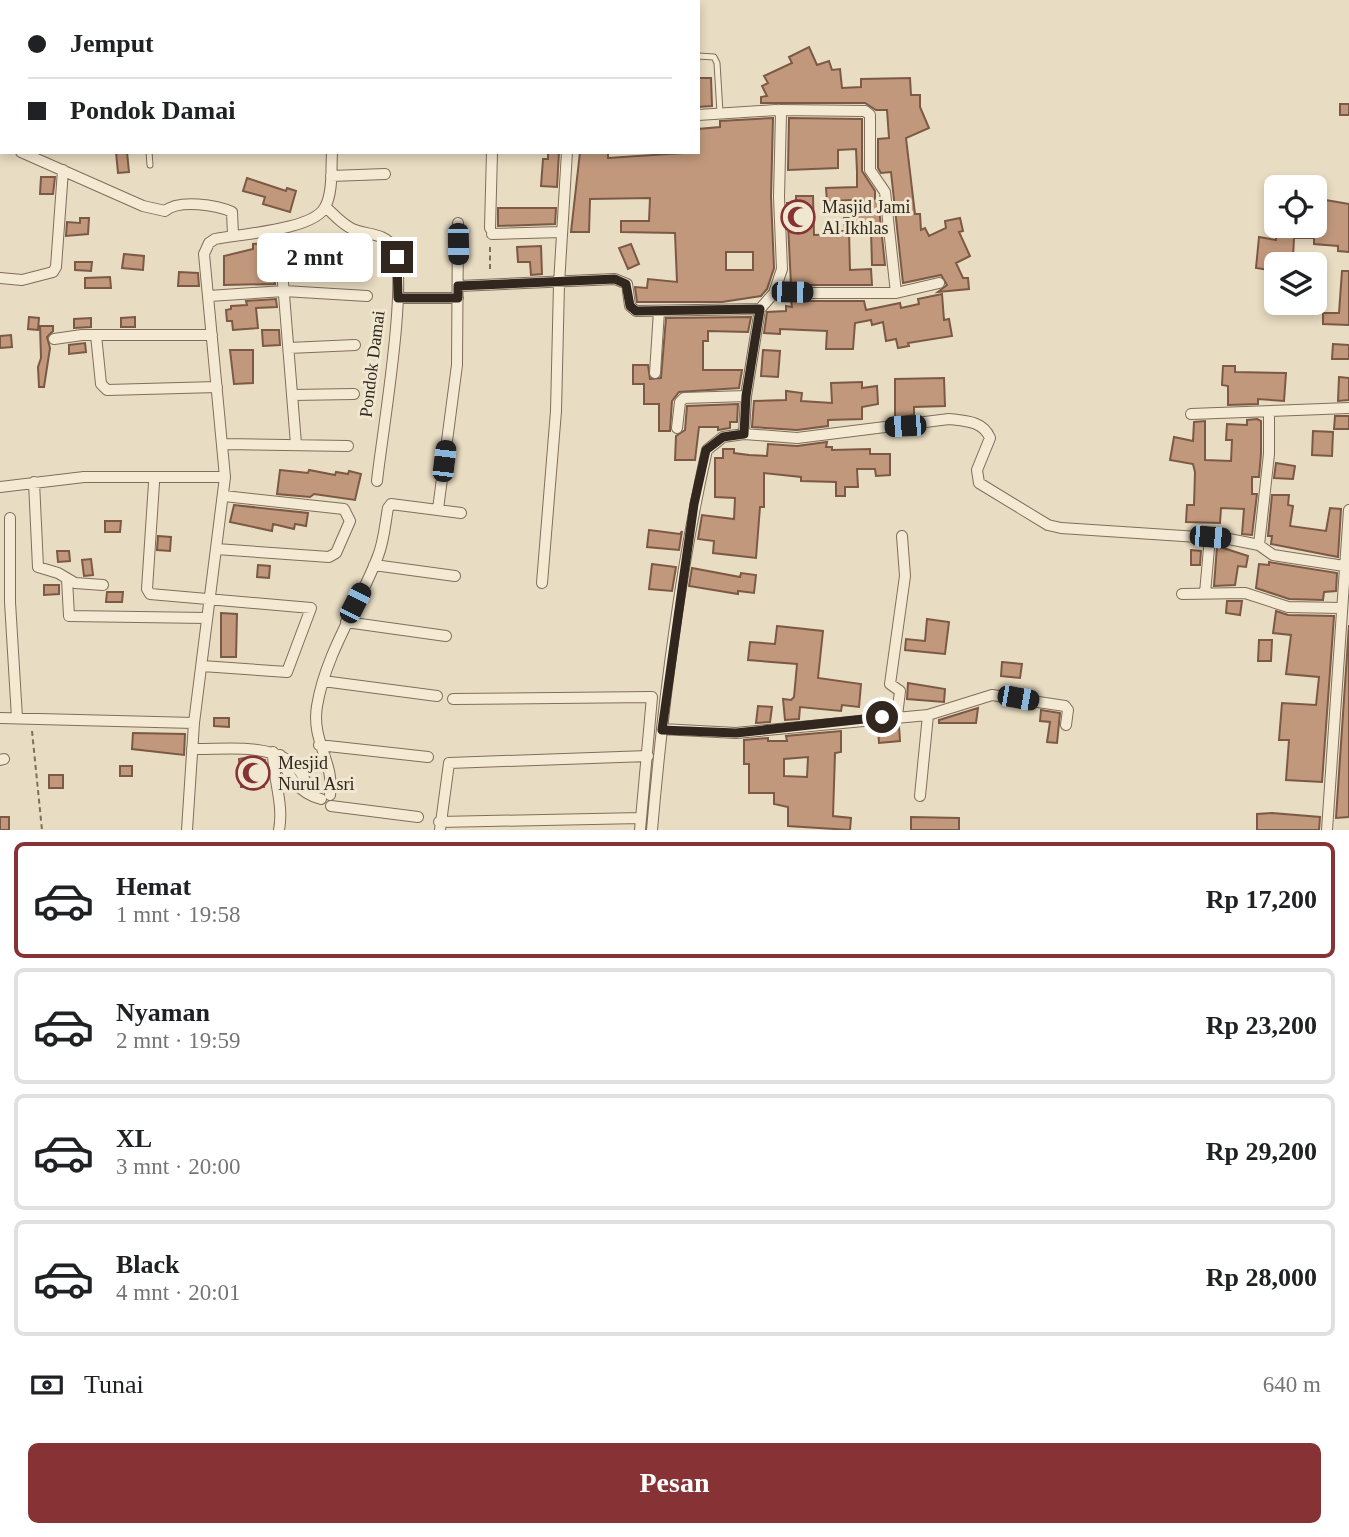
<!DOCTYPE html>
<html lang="id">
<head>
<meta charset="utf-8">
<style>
  :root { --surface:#fff; --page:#f2f2f2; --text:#202124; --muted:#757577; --line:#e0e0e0; --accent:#873335 }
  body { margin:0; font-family:Georgia,serif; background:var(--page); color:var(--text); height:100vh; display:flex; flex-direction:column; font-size:26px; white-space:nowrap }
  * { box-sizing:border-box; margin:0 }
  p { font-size:23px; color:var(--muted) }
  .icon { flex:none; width:38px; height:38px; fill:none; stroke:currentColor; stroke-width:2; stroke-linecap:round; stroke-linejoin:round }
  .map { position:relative; height:830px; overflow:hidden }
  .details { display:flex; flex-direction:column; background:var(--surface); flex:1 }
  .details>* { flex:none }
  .hud { position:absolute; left:0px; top:0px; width:700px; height:154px; box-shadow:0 4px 10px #0003; display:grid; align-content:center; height:154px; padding:0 28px; background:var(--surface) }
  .fabs { position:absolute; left:1264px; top:175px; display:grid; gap:14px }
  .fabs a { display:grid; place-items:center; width:63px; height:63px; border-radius:10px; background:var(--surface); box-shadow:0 4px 10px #0003; font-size:35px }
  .end { position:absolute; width:32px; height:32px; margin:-16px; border:9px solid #31271e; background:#fff; box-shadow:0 0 0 4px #fff }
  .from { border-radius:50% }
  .bubble { position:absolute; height:49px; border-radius:10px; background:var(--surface); box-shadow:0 4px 10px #0003; font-size:23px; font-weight:700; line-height:49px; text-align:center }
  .car { position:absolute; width:21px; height:42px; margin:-21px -10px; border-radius:9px; box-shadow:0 0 5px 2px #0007; background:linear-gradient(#222 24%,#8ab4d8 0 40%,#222 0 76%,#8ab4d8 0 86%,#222 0) }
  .hud b { display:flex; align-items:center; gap:24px; height:66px; font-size:26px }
  .hud b+b { border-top:2px solid var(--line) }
  .hud i { width:18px; height:18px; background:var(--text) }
  ul { padding:12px 0 0; list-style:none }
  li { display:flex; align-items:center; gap:21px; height:116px; margin:0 14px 10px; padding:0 14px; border:4px solid var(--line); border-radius:10px }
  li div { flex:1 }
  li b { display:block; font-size:26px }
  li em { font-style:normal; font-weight:700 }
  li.active { border-color:var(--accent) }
  li>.icon { width:63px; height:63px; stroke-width:1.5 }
  .pay { display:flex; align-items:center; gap:18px; height:77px; padding:0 28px; font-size:26px }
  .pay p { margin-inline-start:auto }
  .cta { display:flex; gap:14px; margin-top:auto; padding:14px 28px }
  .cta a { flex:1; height:80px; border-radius:10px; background:var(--accent); color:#fff; font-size:28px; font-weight:700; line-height:80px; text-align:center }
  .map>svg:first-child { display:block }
</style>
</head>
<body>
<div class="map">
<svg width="1349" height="830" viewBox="0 0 1349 830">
  <rect width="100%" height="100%" fill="#e8dcc2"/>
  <!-- building -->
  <path fill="#c1987c" stroke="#7c5944" stroke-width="2" fill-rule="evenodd" d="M809 47 817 65 829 61 832 70 840 69 842 88 861 87V79L910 78 911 95H920V107L929 128 906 138 915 214H920L921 230 925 228 929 236 946 228 945 221 960 218 963 231 959 232 970 256 956 263 963 278H968L969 289 938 292 947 285 941 275 903 283 891 172 881 173 878 168V139L889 138 887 110H876L865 103H761V97L767 96 762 86 768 83 764 76 792 63 789 57Z
    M698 78H711L712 106 698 107Z
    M1340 104H1349V115H1340Z
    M773 118 771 197 774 268 767 289 761 296 722 302H637L635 287 647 288 648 279 677 282 675 233 621 232V221H649L650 198 590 199 589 232H571L580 152H608V158L698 152V129L720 127V121ZM726 252H753V270H726Z
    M789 118 862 119V171L875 191V199H878L885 265H872L871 230 849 231 850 270 871 269 872 285H791L787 203H796V196H813L814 235 840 234V231H845L844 218H854L853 200 827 201 826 188 857 187V172L856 149 838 150V168L788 170Z
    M116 152H127L129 172 118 173Z
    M548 152H559L557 187 541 186 543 159H548Z
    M41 177H55L53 194H40Z
    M247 178 286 191 287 188 296 191 290 212 263 204 265 197 243 191Z
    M1314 198 1349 204V252L1338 251V246L1314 244V238H1294L1293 258H1282L1281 264H1276V271L1256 268 1259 237 1276 240 1277 226H1314Z
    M498 208H556L555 224 498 226Z
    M80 218H89L88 234 66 236 67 222 80 223Z
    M270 242 275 284 224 285V256L253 249V244Z
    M631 244 639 264 628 269 619 248Z
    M541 246 542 274 531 275 530 262H518L517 247Z
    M124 254 144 256 143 270 122 268Z
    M75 262H92L91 271 75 270Z
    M1342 271H1349V325L1323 324V313H1339Z
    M179 272 198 273 199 286H178Z
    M110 277 111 288H85V278Z
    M942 294 944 320 949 319 952 336 908 343 909 346 898 348 896 339 886 341 883 322 872 325 871 320 855 323 853 349H826L827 331 780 329V334L764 333 767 312 786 311V306L792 307 791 301H864L866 310 900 303 901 308 919 304 918 299Z
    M276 299 277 307 256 308 258 328 233 330 232 321H227L226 310 231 309V306L247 305 246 301Z
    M29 317 39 318 38 330 28 329Z
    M135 317V327H121V318Z
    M751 317 748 332 708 331V341H703V370H742L739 388 679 392 672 401 670 431H659V404H644V384H633V365H648L650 379 661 378 666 318Z
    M91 318V327L74 328V319Z
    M40 326H53V331L47 337 50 348 44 387H39L38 367 41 358Z
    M262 330H279L280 345 263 346Z
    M11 335 12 347 0 348V336Z
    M85 343 86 352 69 354V345Z
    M1333 344 1349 345V359H1332Z
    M230 350H253V383L234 384Z
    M763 350 780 351 778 377 761 376Z
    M1223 366H1235V372L1286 373 1284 401 1258 399V404L1228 405V386L1222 385Z
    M1339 377 1349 378V400L1338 401Z
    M944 378 945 406 914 407V415L895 418V379Z
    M862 382V388L877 386 878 404 862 407V419L828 420V426L797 430 752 427 754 401 786 400V391L802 393 801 401 832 403 831 383Z
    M738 404 737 422H730V428L718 430V427H699L695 460H675L676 436 685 430 687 406Z
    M1335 416H1349V429H1334Z
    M1257 419 1261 421V454L1259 477H1252V494H1257L1252 535 1242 534 1244 509 1221 508 1220 523 1186 522 1187 505H1194L1195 472 1193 464 1170 460 1174 437 1193 441 1194 422 1205 421V460L1231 461 1232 440H1226L1227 424 1247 425V420Z
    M1313 431 1333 432 1332 456 1312 455Z
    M827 442 826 447H832V450L870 449V454H890V475L876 476 875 469H857L858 487H845V496H836V482L801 481V477L764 473V507H760L756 558 713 553 714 541 698 539 702 515 734 519 735 498 715 497V458H723V449H734V453L749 455 767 456 768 444 797 446Z
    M1276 463 1295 466 1293 479 1274 478Z
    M280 470 308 473 309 470 335 475 336 472 348 474 349 471 361 474 355 500 314 494 310 497 277 494Z
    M1272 495H1289L1288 505 1293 506 1290 526 1326 531 1330 508 1341 509 1338 557 1271 544 1272 536H1268Z
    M234 505 308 513 306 526 295 524 294 529 273 524 272 531 230 522Z
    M105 521H121L120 532H105Z
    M649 530 680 534 682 531 679 550 647 547Z
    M158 536 171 537 170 551 157 550Z
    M1217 546 1248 556 1246 567 1238 566 1235 585 1214 586Z
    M1191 550 1201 551 1200 565H1191Z
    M57 551H69L70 561 58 562Z
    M91 559 93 575 84 576 82 560Z
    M1269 562 1337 573 1336 591 1324 592 1323 600 1289 599 1256 588 1259 564 1269 565Z
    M652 564 676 567 672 591 649 589Z
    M258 565 270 566 269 578 257 577Z
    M692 568 740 577 741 573 756 575 754 593 738 591V594L689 586Z
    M44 585H59V594L44 595Z
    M107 592H123L122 602H106Z
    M1227 601H1242L1240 615 1226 613Z
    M1276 611 1288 615 1334 616 1322 782 1286 780 1289 740H1279L1282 703 1316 705 1319 677 1286 674 1291 635 1273 633Z
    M221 613 237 614 236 657H221Z
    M927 619 949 622 945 654 905 650 906 639 925 641Z
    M1349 625V817L1336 818Z
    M777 626 823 631 818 678 861 684 859 707 842 705 841 711 800 707 799 719 785 720 783 699 791 700 794 697 797 664 748 660 750 642 775 644Z
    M1259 640H1272L1271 661H1258Z
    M1002 662 1022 664 1020 678 1001 676Z
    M908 683 945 689 944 702 907 699Z
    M758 706 772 707 770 722 756 723Z
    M978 708 976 723H939V720Z
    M1041 710 1060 713 1057 743 1047 742 1050 722 1040 721Z
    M214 718H229V727L214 726Z
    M899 726 900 741 879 743 878 728Z
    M841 731V752L835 753 833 816 851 818 850 830 788 826V807L774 804V793H749V764H744V740L768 738V741H787L786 736ZM808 757 807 777 784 776V759Z
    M133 733 185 734 184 755 132 749Z
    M250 757 265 760 264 787H241L239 759Z
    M120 766H132V776H120Z
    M49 775H63V788H49Z
    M1272 813 1320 817 1319 830H1257V814Z
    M0 817H9V830H0Z
    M911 817 959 818V830H911Z"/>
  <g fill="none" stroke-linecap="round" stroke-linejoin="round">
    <defs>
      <path id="service" d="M665 0V2
        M698 56 714 57 717 63 720 112
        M149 152 150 165"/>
      <path id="minor" d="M297 0 298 2
        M501 2V0
        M780 110 865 111 870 115V170L885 192 896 293
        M698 115 776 110 781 113 779 197 782 269 774 293 760 309 746 396 744 434
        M0 143 2 144
        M21 152 143 206 165 211C179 199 217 205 232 212L233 235
        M331 176 385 174
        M326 207C334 215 344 226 355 230 368 235 385 233 393 247 410 274 381 441 377 481
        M490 228 492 152
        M492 234 561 232
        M280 245 296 444
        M0 278 22 280 53 272 56 267 63 170
        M459 286 615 279 627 284 630 306 636 311 760 309
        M774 293H896L939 283
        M209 296 284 291 367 296
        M398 298H458
        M96 335 101 384 107 390 217 387
        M54 339 82 335H212
        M289 348 355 345
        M655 373 659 311
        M292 395 354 394
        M1191 414 1349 408
        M677 428 680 402 684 398 746 396
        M224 444 348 446
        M34 482 38 567 58 573 75 583 103 585
        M154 483 147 589 150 594 311 608 287 672 202 666
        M0 487 84 477H225
        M438 509 457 365 458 223
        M10 518V602L17 718
        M1259 545 1269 454V413
        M216 549 329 557 336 553 350 521 344 509 224 496
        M374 565 455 576
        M67 579 69 616 207 618
        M542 583 556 411 559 284 567 152
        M1205 593 1210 537
        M1182 594 1245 593 1288 607 1341 608
        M346 622 446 636
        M323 681 437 696
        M453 699 652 697 640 830
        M897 716 900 691 890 684 905 576 902 536
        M0 718 194 723
        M662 729 736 733 928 715 992 695 1065 706 1068 710 1066 725
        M319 745 428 757
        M192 749C235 750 299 738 309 794
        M273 752C273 779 284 804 279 830
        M280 755C288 776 298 793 321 799
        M0 760 4 759
        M330 795C335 762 311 742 317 706 326 652 359 606 378 556 384 541 385 524 388 508L391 504 461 513
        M920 796 928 715
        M331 806 418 817
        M439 822 641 818
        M187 830 194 723 225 477 204 254 209 243 215 239C239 234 314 230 325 207 333 193 331 168 332 152
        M440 830 449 763 648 756
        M652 830C663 703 679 574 707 450L723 437 744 434 797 438 949 419C966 421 983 421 990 438L977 470 979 483 1048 525 1061 528 1229 539 1259 545 1273 555 1344 566
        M1327 830 1349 510"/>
    </defs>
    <!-- service casing -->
    <use href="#service" stroke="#7f6e5b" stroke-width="7"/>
    <!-- minor casing -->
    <use href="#minor" stroke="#7f6e5b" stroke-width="12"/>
    <!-- path -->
    <path stroke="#7f6e5b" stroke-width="2" stroke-dasharray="5 3.5" stroke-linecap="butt" d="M490 247V272
      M32 731 42 830"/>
    <!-- service -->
    <use href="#service" stroke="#f4ead4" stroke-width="5"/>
    <!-- minor -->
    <use href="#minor" stroke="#f4ead4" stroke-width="10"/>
  </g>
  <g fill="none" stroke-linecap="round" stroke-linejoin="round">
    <!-- route -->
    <path stroke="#31271e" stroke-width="9" d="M397 257 398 298H458V286L615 279 626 284 630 306 636 311 760 309 746 396 744 434 723 437 706 450 694 504 662 730 736 733 882 717"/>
  </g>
  <!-- icons -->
  <defs>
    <symbol id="mosque-ring" viewBox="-11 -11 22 22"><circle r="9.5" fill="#f0e7d1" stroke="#873335" stroke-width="1.5"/><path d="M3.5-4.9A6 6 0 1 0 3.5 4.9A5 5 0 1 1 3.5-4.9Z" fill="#873335"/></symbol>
  </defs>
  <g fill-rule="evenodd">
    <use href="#mosque-ring" x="779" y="198" width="38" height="38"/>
    <use href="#mosque-ring" x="234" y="754" width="38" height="38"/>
  </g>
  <g text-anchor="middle" stroke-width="6" stroke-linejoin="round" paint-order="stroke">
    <!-- poi labels -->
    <g font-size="18" fill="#31271e" stroke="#f0e7d1" text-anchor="start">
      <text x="822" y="213">Masjid Jami<tspan x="822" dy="21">Al Ikhlas</tspan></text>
      <text x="278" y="769">Mesjid<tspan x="278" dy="21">Nurul Asri</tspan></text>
    </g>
    <!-- street labels -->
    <g font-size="18" fill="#31271e" stroke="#f0e7d1">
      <text transform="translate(372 364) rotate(-83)" y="6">Pondok Damai</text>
    </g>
  </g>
</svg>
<div class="fabs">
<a><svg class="icon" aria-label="locate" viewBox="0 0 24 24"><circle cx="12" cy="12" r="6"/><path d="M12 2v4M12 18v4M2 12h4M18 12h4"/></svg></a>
<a><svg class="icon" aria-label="layers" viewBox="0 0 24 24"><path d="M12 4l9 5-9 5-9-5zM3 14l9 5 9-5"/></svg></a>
</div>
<i class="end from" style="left:882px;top:717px"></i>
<i class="end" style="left:397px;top:257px"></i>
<div class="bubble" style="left:257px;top:233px;width:116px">2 mnt</div>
<i class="car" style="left:458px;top:244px;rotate:179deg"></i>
<i class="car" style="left:792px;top:292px;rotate:91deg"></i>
<i class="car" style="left:905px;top:426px;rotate:267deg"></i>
<i class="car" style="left:444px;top:461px;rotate:7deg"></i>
<i class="car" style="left:1210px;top:537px;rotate:95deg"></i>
<i class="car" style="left:355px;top:603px;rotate:27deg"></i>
<i class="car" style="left:1018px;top:698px;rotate:100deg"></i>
<div class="hud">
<b><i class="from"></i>Jemput</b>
<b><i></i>Pondok Damai</b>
</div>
</div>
<section class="details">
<ul>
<li class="active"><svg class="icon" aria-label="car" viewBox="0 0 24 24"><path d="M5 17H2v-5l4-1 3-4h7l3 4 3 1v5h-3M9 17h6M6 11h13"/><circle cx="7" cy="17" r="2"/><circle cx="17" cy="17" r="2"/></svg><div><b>Hemat</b><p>1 mnt · 19:58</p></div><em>Rp 17,200</em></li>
<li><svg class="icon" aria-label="car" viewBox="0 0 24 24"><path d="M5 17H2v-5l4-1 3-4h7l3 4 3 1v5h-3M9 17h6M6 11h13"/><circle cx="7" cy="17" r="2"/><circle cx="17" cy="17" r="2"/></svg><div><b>Nyaman</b><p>2 mnt · 19:59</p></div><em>Rp 23,200</em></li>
<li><svg class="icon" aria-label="car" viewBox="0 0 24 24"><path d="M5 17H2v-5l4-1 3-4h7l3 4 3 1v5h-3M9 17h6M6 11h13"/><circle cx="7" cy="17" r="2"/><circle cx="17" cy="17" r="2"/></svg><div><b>XL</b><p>3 mnt · 20:00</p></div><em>Rp 29,200</em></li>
<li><svg class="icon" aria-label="car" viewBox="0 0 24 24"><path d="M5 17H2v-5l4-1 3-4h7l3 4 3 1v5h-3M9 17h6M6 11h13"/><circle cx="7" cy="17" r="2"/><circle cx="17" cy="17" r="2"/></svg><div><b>Black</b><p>4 mnt · 20:01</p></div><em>Rp 28,000</em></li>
</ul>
<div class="pay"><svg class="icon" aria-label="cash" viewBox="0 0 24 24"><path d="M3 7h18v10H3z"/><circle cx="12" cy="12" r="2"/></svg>Tunai<p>640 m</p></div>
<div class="cta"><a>Pesan</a></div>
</section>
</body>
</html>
